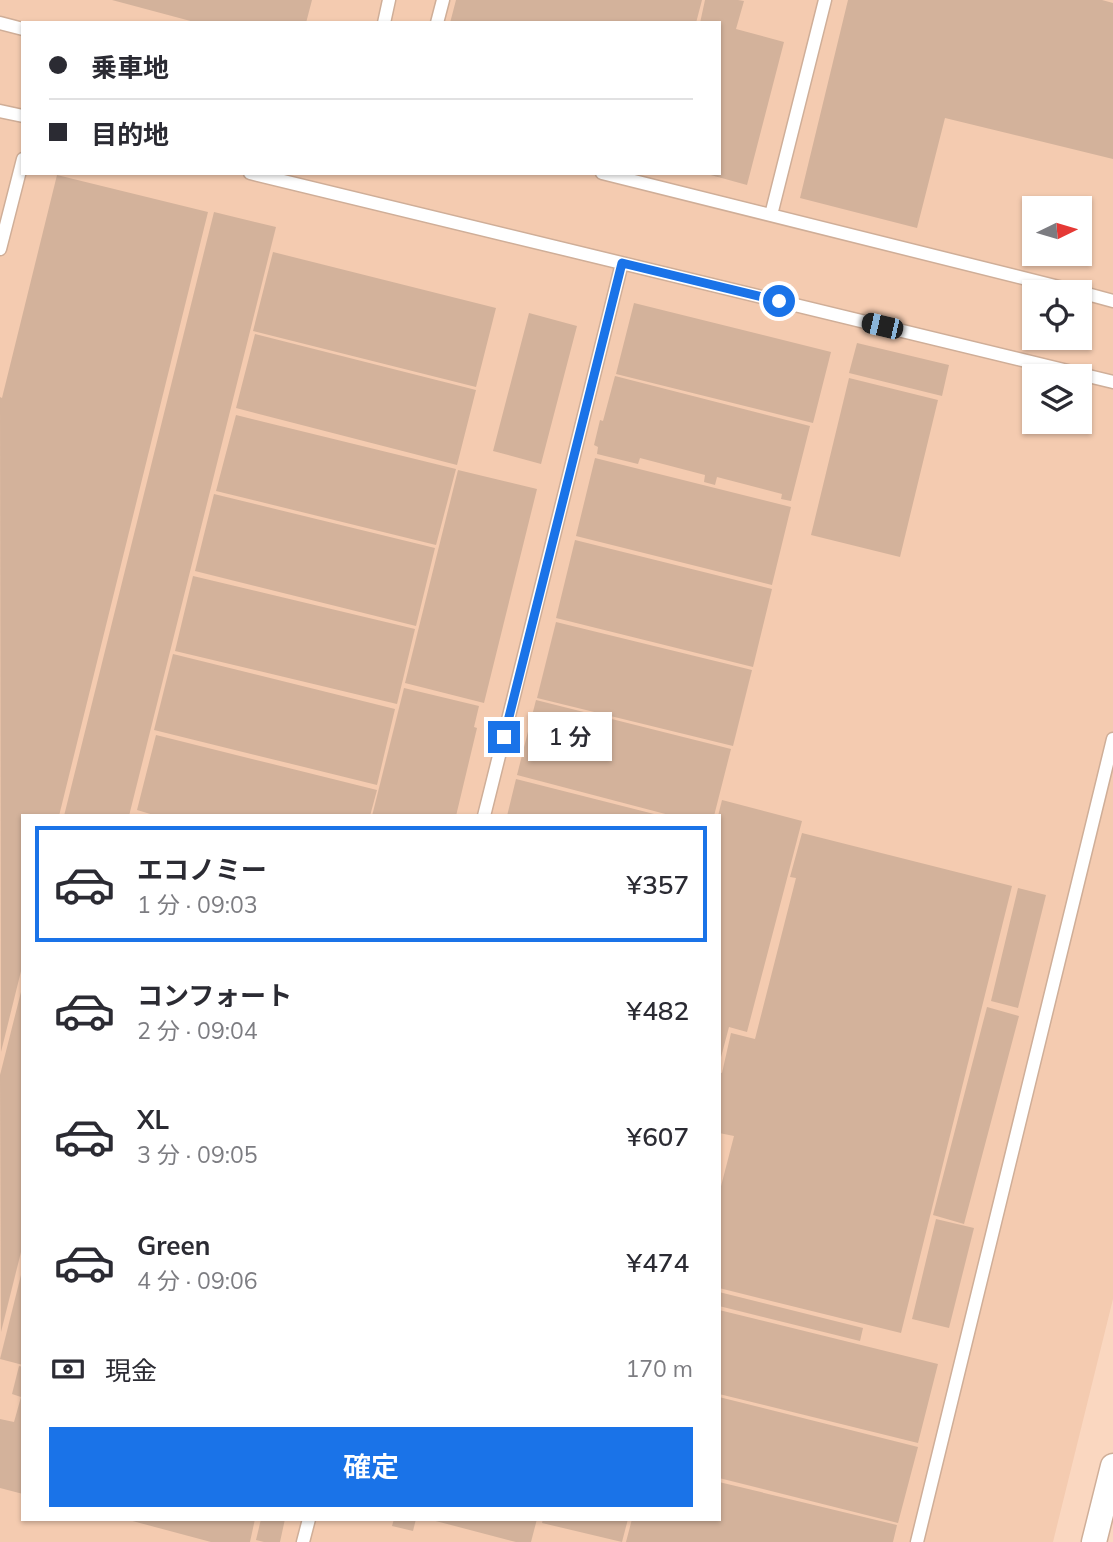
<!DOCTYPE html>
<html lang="ja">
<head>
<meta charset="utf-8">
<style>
  :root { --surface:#fff; --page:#f7f7f7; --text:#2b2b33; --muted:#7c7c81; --line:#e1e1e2; --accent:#1a73e8 }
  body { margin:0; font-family:Mulish,"Noto Sans JP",sans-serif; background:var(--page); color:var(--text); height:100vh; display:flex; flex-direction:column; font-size:26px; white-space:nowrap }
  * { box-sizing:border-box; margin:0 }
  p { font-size:23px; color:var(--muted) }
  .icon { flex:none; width:38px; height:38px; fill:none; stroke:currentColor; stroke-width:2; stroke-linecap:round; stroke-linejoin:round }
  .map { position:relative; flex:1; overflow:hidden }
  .drawer { position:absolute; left:21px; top:814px; width:700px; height:707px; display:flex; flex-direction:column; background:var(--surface); border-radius:0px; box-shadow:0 2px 5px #0004 }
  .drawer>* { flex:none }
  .hud { position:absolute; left:21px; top:21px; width:700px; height:154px; border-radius:0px; box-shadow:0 2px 5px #0004; display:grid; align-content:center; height:154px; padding:0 28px; background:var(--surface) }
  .needle { width:46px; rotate:85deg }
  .fabs { position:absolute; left:1022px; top:196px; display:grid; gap:14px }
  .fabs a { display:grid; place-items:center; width:70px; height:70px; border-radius:0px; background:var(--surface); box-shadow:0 2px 5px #0004; font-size:35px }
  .end { position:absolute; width:32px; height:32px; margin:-16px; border:9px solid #1a73e8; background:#fff; box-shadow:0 0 0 4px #fff }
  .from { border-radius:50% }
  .bubble { position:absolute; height:49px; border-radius:0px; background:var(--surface); box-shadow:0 2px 5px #0004; font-size:23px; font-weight:600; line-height:49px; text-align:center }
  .car { position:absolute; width:21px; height:42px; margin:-21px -10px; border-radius:9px; box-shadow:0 0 5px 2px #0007; background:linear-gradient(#222 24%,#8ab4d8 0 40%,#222 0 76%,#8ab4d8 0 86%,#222 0) }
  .hud b { display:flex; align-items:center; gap:24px; height:66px; font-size:26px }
  .hud b+b { border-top:2px solid var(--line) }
  .hud i { width:18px; height:18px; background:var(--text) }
  ul { padding:12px 0 0; list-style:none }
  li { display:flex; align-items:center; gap:21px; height:116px; margin:0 14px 10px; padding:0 14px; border:4px solid transparent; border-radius:0px }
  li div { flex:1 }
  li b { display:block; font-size:26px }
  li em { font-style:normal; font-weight:600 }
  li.current { border-color:var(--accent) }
  li>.icon { width:63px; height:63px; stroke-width:1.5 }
  .pay { display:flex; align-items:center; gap:18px; height:77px; padding:0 28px; font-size:26px }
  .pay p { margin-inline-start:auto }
  .button { display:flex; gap:14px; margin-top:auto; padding:14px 28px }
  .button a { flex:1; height:80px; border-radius:0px; background:var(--accent); color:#fff; font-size:28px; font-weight:600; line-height:80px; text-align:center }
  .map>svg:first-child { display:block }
</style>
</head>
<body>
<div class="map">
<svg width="1113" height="1542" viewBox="0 0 1113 1542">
  <rect width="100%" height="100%" fill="#fad7c0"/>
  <!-- built -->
  <path fill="#f4cbb0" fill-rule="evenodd" d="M0 0H1113V1299L1053 1542H0ZM23 23H719V173H23ZM1034 208H1080V254H1034ZM1034 292H1080V338H1034ZM1034 376H1080V422H1034ZM23 816H719V1519H23Z"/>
  <!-- building -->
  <path fill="#d3b29b" d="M112 0H312L306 23H198Z
    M456 0H702L696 23H450Z
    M705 0H738L744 1 736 29 784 42 747 185 707 174 719 173V23H700Z
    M848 0H1102L1113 3V159L945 118 917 228 800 198Z
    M57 175 208 212 59 816H23V963L1 1052 0 397 2 398Z
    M214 212 276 227 129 816H64Z
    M273 252 496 308 476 387 253 331Z
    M634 303 831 352 813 423 616 374Z
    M529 313 577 326 541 464 493 451Z
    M255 334 476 390 457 465 236 408Z
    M857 343 949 365 942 396 849 373Z
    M615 376 810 426 791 501 781 499 782 494 717 477 715 485 704 482 705 475 640 458 638 464 597 454 598 447 594 445 600 420 603 421Z
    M849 378 938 400 900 557 811 535Z
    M236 415 456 469 436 545 216 491Z
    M595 458 791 507 772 585 576 536Z
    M458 470 537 489 484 703 405 683Z
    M214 494 435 548 416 626 195 571Z
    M575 540 772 589 753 667 556 618Z
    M193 576 415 629 397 704 175 651Z
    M556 622 752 670 733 746 537 698Z
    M173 654 395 709 377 785 154 730Z
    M404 688 479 706 474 727 477 728 456 816H372Z
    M536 700 731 749 714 816H673L517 775Z
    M156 735 377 790 370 816H157L137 810Z
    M516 779 658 815V816H507Z
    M722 800 802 821 747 1032 729 1027 720 1061 718 816Z
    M802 833 1012 886 901 1333 719 1288V1194L734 1136 719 1133V1072L722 1073 731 1033 755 1039 796 878 790 877Z
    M1018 888 1046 895 1018 1008 991 1001Z
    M22 988 23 1244 1 1332 0 1075Z
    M987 1007 1019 1016 964 1224 933 1215Z
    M936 1219 974 1228 949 1328 912 1319Z
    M22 1271H23V1365L0 1359Z
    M719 1292 863 1328 860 1341 719 1306Z
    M719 1310 938 1364 918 1443 719 1394Z
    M19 1366 23 1367V1494L0 1488V1419L14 1422 21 1397 12 1394Z
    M719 1397 918 1447 898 1523 719 1478Z
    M719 1482 897 1525 893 1542H626L632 1519H719Z
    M125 1519H255L250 1542H211Z
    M261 1519H285L280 1542H264L256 1540Z
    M394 1519H416L413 1531 392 1526Z
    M428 1519H537L531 1542H516Z
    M543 1519H628L622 1542 542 1523Z"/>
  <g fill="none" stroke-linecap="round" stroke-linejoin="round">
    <defs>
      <path id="lane" d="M0 23 23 29
        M384 23 389 0
        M437 23 443 0
        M0 111 23 116
        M250 173 1113 382
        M602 173 1079 292
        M771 215 825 0
        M0 249 23 159
        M1080 292 1113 301
        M484 816 622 263
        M303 1542 309 1519
        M917 1542 1113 739"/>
      <path id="street" d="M1094 1542 1113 1466"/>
    </defs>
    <!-- lane casing -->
    <use href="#lane" stroke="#cfae98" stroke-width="15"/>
    <!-- street casing -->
    <use href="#street" stroke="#cfae98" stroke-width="27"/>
    <!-- lane -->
    <use href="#lane" stroke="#fff" stroke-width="12"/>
    <!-- street -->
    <use href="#street" stroke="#fff" stroke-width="24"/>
  </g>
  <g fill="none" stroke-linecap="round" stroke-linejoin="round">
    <!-- route -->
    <path stroke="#1a73e8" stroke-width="9" d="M504 737 622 263 779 301"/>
  </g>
</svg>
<div class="fabs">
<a><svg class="needle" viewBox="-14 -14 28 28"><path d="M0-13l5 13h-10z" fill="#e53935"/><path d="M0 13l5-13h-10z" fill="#7c7c81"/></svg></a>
<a><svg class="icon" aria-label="locate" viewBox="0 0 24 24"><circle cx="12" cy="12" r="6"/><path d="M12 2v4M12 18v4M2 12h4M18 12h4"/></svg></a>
<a><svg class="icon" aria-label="layers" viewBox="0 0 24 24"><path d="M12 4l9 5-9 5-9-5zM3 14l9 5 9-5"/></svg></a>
</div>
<i class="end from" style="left:779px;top:301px"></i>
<i class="end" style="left:504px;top:737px"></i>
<div class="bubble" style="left:528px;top:712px;width:84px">1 分</div>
<i class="car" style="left:882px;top:326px;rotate:283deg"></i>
<div class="hud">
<b><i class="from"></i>乗車地</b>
<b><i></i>目的地</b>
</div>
<section class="drawer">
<ul>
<li class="current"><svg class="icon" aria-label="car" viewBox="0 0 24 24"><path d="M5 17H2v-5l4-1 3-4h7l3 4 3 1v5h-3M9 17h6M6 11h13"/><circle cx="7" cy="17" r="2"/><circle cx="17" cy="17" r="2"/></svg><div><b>エコノミー</b><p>1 分 · 09:03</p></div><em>¥357</em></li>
<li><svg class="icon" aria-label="car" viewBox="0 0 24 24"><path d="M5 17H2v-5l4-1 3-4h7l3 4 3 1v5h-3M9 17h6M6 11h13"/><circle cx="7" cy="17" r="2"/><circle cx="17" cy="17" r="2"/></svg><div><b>コンフォート</b><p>2 分 · 09:04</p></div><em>¥482</em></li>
<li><svg class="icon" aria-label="car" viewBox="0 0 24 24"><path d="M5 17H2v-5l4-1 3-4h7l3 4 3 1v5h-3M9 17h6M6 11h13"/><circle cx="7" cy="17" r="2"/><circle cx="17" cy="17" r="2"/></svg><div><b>XL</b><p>3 分 · 09:05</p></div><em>¥607</em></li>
<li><svg class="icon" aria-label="car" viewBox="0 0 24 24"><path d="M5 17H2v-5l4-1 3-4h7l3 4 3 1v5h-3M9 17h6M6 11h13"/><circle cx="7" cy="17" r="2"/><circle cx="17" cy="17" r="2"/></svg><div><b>Green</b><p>4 分 · 09:06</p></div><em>¥474</em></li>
</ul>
<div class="pay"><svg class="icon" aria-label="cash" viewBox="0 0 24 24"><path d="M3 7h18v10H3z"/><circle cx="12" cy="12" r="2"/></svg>現金<p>170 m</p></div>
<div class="button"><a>確定</a></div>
</section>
</div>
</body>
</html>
